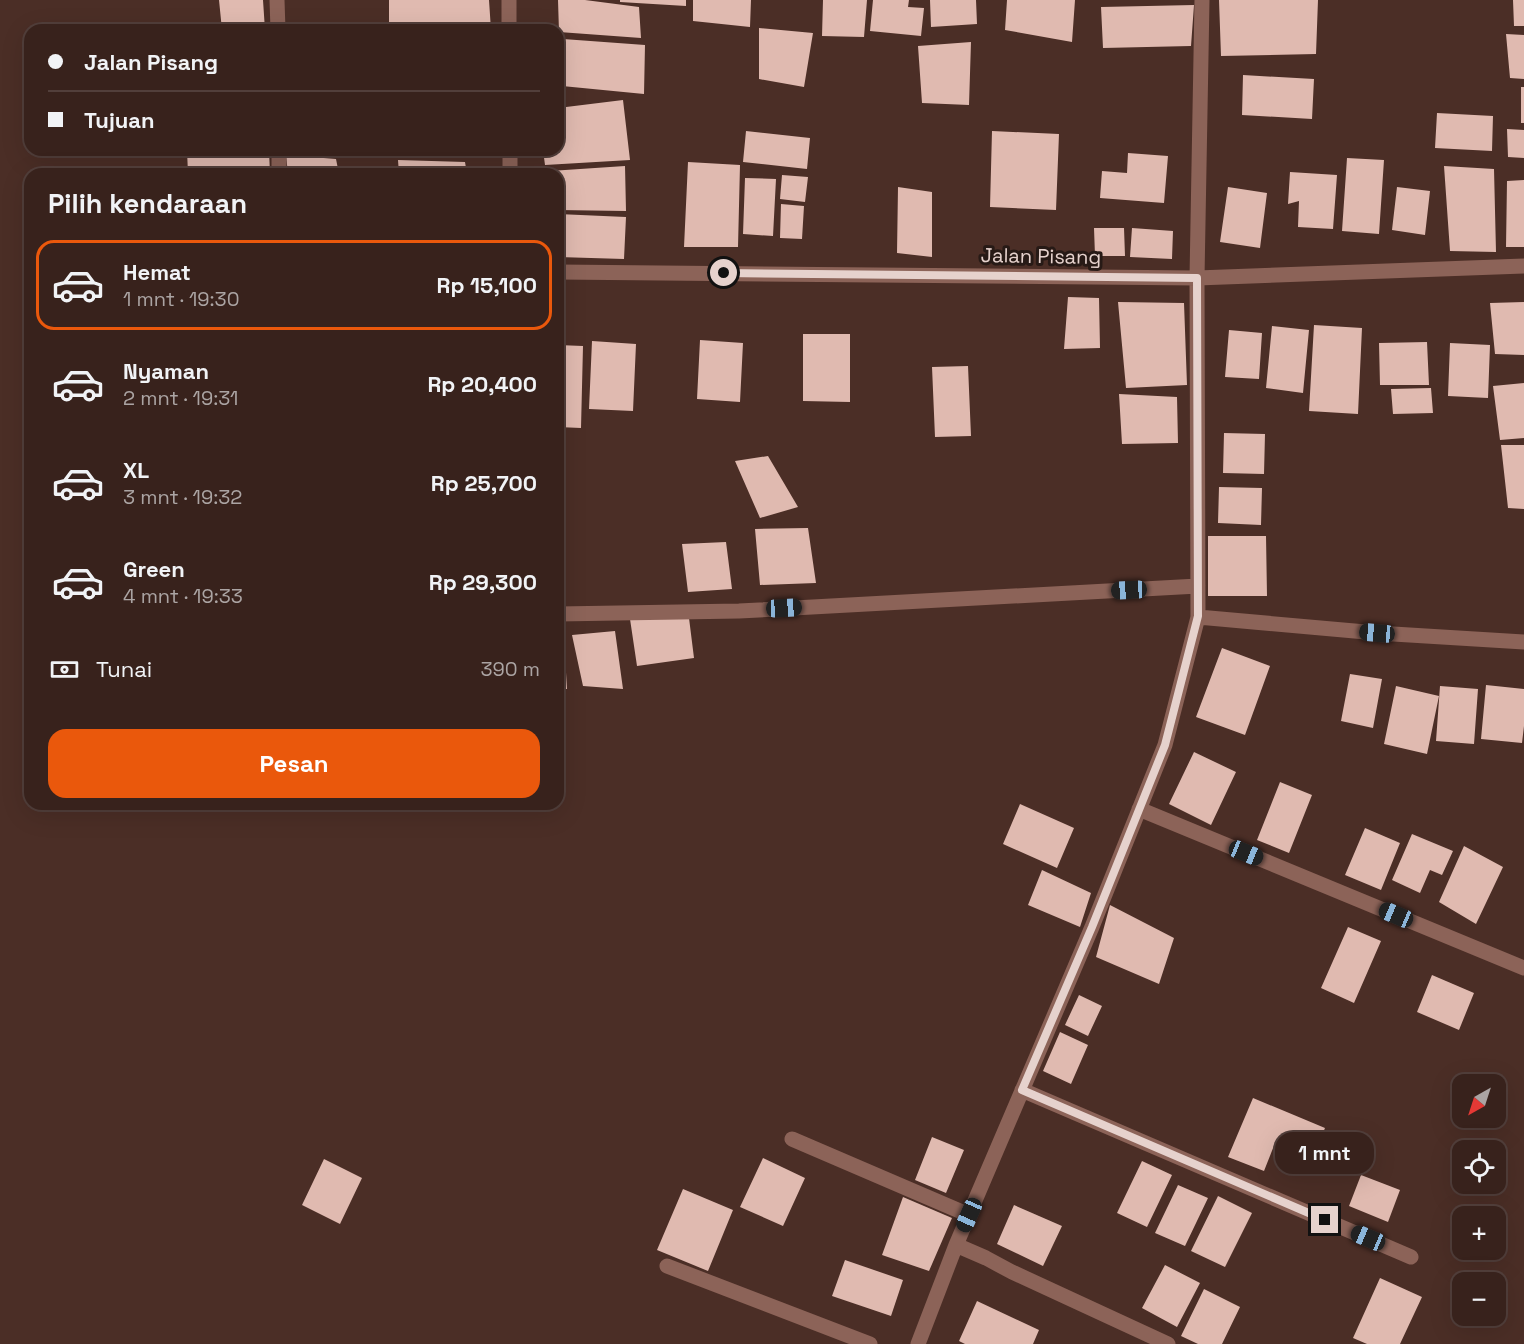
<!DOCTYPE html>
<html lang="id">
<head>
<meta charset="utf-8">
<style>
  :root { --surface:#38221c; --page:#3f2a25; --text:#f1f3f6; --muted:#aba4a3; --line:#523f3b; --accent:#ea580c }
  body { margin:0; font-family:"Space Grotesk",sans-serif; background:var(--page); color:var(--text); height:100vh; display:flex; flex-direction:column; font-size:22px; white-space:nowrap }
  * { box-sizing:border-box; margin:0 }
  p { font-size:20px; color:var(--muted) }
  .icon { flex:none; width:33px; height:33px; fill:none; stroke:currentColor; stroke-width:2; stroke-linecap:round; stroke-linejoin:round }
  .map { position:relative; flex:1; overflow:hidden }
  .panel { position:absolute; left:24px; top:168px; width:540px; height:642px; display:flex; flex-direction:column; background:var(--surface); border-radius:18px; box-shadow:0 6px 24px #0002,0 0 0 2px var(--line) }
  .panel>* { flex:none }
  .guide { position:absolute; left:24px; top:24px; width:540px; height:132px; border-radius:18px; box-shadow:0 6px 24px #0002,0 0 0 2px var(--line); display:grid; align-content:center; height:132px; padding:0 24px; background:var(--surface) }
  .needle { width:39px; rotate:219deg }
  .buttons { position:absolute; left:1452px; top:1074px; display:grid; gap:12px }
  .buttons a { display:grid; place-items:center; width:54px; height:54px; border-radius:12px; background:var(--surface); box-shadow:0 6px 24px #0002,0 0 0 2px var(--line); font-size:30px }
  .end { position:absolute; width:27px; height:27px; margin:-14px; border:8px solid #e6d2cd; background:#111; box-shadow:0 0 0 3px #111 }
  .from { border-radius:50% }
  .bubble { position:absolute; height:42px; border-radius:18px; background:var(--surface); box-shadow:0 6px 24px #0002,0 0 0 2px var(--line); font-size:20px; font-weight:600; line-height:42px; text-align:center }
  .car { position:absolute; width:18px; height:36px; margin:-18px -9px; border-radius:8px; box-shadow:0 0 4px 2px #0007; background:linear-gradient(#222 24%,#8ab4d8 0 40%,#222 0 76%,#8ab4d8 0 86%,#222 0) }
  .guide b { display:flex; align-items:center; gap:21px; height:57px; font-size:22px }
  .guide b+b { border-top:2px solid var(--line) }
  .guide i { width:15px; height:15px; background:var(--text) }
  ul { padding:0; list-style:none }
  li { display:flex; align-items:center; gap:18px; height:90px; margin:0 12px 9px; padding:0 12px; border:3px solid transparent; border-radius:18px }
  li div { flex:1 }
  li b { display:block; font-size:22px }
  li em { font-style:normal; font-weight:600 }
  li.current { border-color:var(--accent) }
  li>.icon { width:54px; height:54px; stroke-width:1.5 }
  h2 { padding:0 24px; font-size:27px; line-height:72px }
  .pay { display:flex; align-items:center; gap:15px; height:66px; padding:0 24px; font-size:22px }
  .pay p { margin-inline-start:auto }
  .button { display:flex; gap:12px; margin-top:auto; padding:12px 24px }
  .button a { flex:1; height:69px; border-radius:18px; background:var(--accent); color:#fff; font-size:24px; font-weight:600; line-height:69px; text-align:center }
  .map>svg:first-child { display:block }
</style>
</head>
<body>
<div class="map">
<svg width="1524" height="1344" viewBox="0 0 1524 1344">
  <rect width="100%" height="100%" fill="#4b2e26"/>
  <!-- building -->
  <path fill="#e0bab0" d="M219 0H263L265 30H222Z
    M389 0H489L491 30H389Z
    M558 0H585L639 7 641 38 559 32Z
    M620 0H686V6L620 2Z
    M693 0H751L750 27 693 21Z
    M823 0H867L864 37 822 36Z
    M873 0H909L908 7 924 8 921 36 870 31Z
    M930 0H976L977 24 931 27Z
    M1007 0H1075L1072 42 1005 30Z
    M1219 0H1318L1316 54 1221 56Z
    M1513 0H1524V26H1514Z
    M1194 5 1191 46 1103 48 1101 7Z
    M759 28 813 33 804 87 759 79Z
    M1506 34 1524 35V79L1510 78Z
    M563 39 645 45 644 94 562 86Z
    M971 42 969 105 922 103 918 46Z
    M1243 75 1314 79 1312 119 1242 115Z
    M1521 87H1524V123H1521Z
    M623 100 630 160 545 165 543 150H558V108Z
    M1437 113 1493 116 1492 151 1435 148Z
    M1507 129 1524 130V158L1508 157Z
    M746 131 810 138 807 169 743 162Z
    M992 131 1059 134 1056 210 990 207Z
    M187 150H269L270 174H188Z
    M1128 153 1168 156 1164 203 1100 198 1102 171 1127 173Z
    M286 155 336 159 339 174H288Z
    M1347 158 1384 160 1379 234 1342 231Z
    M398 160 465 162 467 174H399Z
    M688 162 740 165 738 247H684Z
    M625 166 626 211 558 210V174H551L550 171Z
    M1444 166 1494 169 1496 252 1450 251Z
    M1290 172 1337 175 1333 229 1298 227 1299 201 1288 204Z
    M782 175 808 177 805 202 780 199Z
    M745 178 776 179 773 236 743 234Z
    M1524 180V247H1506L1507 181Z
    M898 187 932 192V257L897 253Z
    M1228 187 1267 193 1260 248 1220 242Z
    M1397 187 1430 191 1425 235 1392 230Z
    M781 204 804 206 802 239 780 238Z
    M558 214 626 217 624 259 558 257Z
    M1094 228H1124L1125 256H1095Z
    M1132 228 1173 231 1172 259 1130 257Z
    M1068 297 1099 298 1100 348 1064 349Z
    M1118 302 1184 303 1187 385 1126 388Z
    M1524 302V355L1495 354 1490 303Z
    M1314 325 1362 328 1358 414 1309 411Z
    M1272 326 1309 330 1303 393 1266 388Z
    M1229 330 1262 333 1259 379 1225 377Z
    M803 334H850V402L803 401Z
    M700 340 743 343 740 402 697 399Z
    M592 341 636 344 633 411 589 409Z
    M1427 342 1429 385H1380L1379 343Z
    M1450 343 1490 345 1488 398 1448 396Z
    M558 345 583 346 581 428 558 427Z
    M968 366 971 436 935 437 932 367Z
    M1524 383V438L1500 440 1493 386Z
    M1431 388 1433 413 1393 414 1391 389Z
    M1119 394 1177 397 1178 443 1122 444Z
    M1224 433 1265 434 1264 474 1223 473Z
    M1501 445H1524V509L1508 508Z
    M768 456 798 507 760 518 735 461Z
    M1219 487 1262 488 1261 525 1218 523Z
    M808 528 816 583 760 585 755 529Z
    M1208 536H1266L1267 596H1208Z
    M726 542 732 589 688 592 682 544Z
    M689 618 694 658 637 666 630 619Z
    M558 623H563L567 689H558Z
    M615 631 623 689 583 686 572 635Z
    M1222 648 1270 666 1245 735 1196 717Z
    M1350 674 1382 679 1373 728 1341 721Z
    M1486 685 1524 689V726L1522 743 1481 739Z
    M1396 686 1439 696 1427 754 1384 744Z
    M1440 686 1478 689 1474 744 1436 741Z
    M1194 752 1236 772 1211 825 1169 804Z
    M1280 782 1312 795 1289 853 1257 840Z
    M1020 804 1074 828 1057 868 1003 844Z
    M1365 828 1400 843 1381 890 1345 875Z
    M1412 834 1453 851 1442 875 1430 870 1420 893 1392 880Z
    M1464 846 1503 867 1476 924 1439 902Z
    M1042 870 1091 893 1080 927 1028 905Z
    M1110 905 1174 938 1159 984 1096 957Z
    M1348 927 1381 941 1354 1003 1321 988Z
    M1432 975 1474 993 1459 1030 1417 1012Z
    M1079 995 1102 1006 1088 1036 1065 1025Z
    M1060 1032 1088 1045 1071 1084 1043 1071Z
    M1253 1098 1325 1128 1312 1159 1275 1143 1264 1171 1228 1157Z
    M932 1137 964 1150 946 1193 915 1180Z
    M763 1158 805 1178 783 1226 740 1207Z
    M324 1159 362 1178 340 1224 302 1205Z
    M1142 1161 1172 1175 1147 1227 1117 1213Z
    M1361 1175 1400 1190 1388 1222 1349 1206Z
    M1178 1185 1208 1198 1185 1246 1155 1233Z
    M683 1189 733 1210 708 1271 657 1250Z
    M1218 1196 1252 1213 1225 1267 1191 1251Z
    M903 1197 952 1218 929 1271 882 1255Z
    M1014 1205 1062 1226 1043 1266 997 1244Z
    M845 1260 903 1280 891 1316 832 1296Z
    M1165 1265 1200 1283 1177 1327 1142 1308Z
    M1380 1278 1422 1297 1400 1344H1367L1353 1338Z
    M1204 1289 1240 1307 1222 1344H1198L1181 1336Z
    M977 1301 1039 1330 1033 1344H965L959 1341Z"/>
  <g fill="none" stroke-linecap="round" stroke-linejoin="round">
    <!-- minor -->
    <path stroke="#8c6358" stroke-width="15" d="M277 0 278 30
      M509 0V30
      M279 150V174
      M510 150V174
      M558 272 1197 278 1524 266
      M558 614 739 611 1198 586
      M1198 617 1377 633 1524 642
      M1139 809 1524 968
      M1022 1090 1411 1257
      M792 1139 969 1215
      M667 1266 870 1344
      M918 1344 956 1245
      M1168 1344 1012 1272 986 1258 956 1245 1092 927 1165 745 1198 617 1197 278 1202 0"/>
  </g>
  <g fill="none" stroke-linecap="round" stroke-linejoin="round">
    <!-- route -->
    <path stroke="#e6d2cd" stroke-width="8" d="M724 273 1197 278 1198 616 1165 745 1092 927 1022 1090 1325 1220"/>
  </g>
  <g text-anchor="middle" stroke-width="6" stroke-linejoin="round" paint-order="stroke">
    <!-- street labels -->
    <g font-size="20" fill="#e6d2cd" stroke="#271a16">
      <text transform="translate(1041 256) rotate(1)" y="7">Jalan Pisang</text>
    </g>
  </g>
</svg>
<div class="buttons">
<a><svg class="needle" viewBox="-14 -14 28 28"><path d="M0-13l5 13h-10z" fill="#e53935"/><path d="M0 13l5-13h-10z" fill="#aba4a3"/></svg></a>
<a><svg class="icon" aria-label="locate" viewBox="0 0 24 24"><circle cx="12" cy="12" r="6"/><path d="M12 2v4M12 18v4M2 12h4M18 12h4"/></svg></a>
<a>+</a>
<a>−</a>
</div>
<i class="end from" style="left:724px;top:273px"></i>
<i class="end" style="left:1325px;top:1220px"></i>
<div class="bubble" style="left:1275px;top:1132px;width:99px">1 mnt</div>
<i class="car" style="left:1129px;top:590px;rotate:267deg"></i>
<i class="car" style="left:784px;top:608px;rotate:87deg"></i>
<i class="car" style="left:1377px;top:633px;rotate:275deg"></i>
<i class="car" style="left:1246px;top:853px;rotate:112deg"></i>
<i class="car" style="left:1396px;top:915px;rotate:293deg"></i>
<i class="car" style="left:969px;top:1215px;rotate:204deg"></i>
<i class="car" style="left:1368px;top:1238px;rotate:293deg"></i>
<div class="guide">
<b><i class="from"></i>Jalan Pisang</b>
<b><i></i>Tujuan</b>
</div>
<section class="panel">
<h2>Pilih kendaraan</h2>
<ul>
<li class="current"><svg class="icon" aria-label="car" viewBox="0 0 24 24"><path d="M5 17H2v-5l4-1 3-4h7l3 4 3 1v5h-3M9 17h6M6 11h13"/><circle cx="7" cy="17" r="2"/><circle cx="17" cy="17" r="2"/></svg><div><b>Hemat</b><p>1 mnt · 19:30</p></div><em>Rp 15,100</em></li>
<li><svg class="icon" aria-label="car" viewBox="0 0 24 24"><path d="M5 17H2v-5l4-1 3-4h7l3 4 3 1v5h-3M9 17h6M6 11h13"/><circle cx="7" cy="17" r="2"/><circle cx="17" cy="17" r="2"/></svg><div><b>Nyaman</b><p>2 mnt · 19:31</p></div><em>Rp 20,400</em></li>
<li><svg class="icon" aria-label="car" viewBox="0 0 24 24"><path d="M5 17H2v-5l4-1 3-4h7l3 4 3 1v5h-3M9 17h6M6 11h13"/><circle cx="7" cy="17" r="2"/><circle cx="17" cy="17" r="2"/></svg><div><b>XL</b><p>3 mnt · 19:32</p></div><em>Rp 25,700</em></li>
<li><svg class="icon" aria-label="car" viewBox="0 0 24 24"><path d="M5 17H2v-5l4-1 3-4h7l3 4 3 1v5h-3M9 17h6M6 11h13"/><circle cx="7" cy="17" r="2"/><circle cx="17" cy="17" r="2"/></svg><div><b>Green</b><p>4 mnt · 19:33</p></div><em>Rp 29,300</em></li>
</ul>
<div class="pay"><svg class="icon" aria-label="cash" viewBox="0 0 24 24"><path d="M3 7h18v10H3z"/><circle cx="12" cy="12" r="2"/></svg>Tunai<p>390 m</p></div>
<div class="button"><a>Pesan</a></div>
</section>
</div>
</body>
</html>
